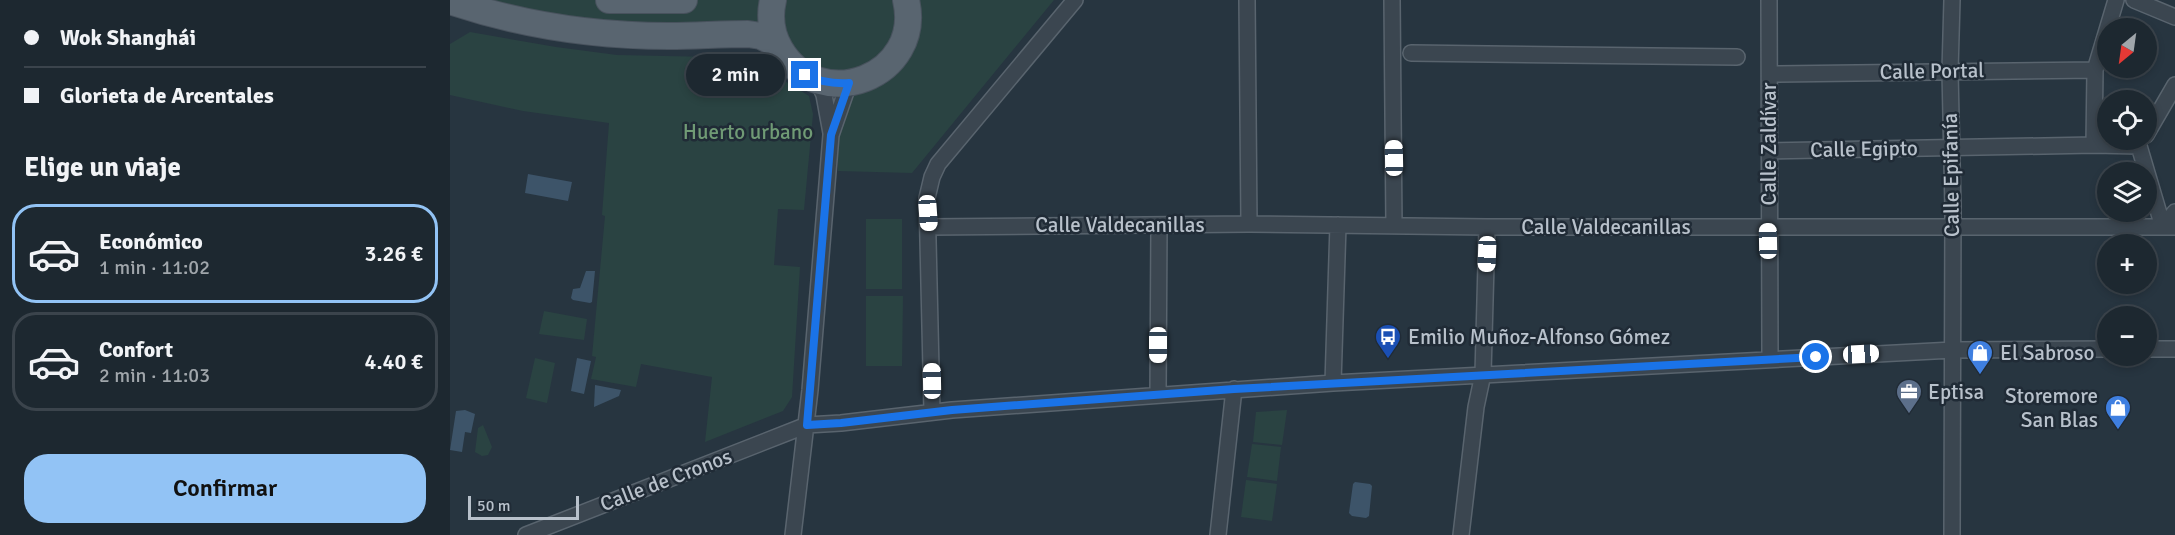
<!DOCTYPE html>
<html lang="es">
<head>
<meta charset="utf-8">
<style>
  :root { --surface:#1d2830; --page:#2a343c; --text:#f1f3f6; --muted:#a0a6ab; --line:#3b444c; --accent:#92c3f5 }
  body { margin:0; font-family:Signika,sans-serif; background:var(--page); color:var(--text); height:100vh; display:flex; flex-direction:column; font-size:22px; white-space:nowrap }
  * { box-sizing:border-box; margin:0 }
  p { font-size:20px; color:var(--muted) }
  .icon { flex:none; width:33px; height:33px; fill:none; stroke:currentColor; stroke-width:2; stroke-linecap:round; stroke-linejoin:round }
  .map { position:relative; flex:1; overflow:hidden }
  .sheet { display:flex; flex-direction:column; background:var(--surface); width:450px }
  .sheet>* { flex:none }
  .top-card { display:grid; align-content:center; height:132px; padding:0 24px; background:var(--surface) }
  .needle { width:39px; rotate:209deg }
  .buttons { position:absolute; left:1647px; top:18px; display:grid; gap:12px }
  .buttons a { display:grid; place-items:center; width:60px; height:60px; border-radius:50%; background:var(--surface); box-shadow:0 3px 9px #0003,0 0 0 2px var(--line); font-size:30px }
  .scale { position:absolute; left:18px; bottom:15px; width:111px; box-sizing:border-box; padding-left:6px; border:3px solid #b8c1cb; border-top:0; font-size:16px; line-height:21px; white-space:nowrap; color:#b8c1cb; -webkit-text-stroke:4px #202b36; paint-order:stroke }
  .end { position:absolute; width:27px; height:27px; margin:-14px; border:8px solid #1a73e8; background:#fff; box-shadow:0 0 0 3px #fff }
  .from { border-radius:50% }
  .bubble { position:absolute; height:42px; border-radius:21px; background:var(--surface); box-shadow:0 3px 9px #0003,0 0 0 2px var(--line); font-size:20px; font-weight:600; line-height:42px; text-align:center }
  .car { position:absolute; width:18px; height:36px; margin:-18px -9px; border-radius:8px; box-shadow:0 0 4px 2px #0007; background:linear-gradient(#fff 24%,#345 0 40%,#fff 0 76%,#345 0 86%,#fff 0) }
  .top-card b { display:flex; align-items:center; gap:21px; height:57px; font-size:22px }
  .top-card b+b { border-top:2px solid var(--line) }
  .top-card i { width:15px; height:15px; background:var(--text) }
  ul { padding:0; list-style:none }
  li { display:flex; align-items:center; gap:18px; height:99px; margin:0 12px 9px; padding:0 12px; border:3px solid var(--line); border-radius:24px }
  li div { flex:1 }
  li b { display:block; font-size:22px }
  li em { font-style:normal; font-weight:600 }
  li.selected { border-color:var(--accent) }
  li>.icon { width:54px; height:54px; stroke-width:1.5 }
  h2 { padding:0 24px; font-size:27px; line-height:72px }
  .primary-button { display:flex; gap:12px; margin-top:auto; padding:12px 24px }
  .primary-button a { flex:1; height:69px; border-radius:24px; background:var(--accent); color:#111; font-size:24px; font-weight:600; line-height:69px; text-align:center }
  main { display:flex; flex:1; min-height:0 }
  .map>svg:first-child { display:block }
</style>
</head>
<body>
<main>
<section class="sheet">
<div class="top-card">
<b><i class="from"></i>Wok Shanghái</b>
<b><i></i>Glorieta de Arcentales</b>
</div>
<h2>Elige un viaje</h2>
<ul>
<li class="selected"><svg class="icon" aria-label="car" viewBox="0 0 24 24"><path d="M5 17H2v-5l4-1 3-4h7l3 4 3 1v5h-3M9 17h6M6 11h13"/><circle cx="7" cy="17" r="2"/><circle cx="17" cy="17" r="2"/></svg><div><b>Económico</b><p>1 min · 11:02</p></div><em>3.26 €</em></li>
<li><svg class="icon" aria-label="car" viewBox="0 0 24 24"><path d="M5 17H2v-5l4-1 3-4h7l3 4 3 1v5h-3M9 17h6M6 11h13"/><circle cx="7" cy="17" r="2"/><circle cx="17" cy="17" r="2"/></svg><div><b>Confort</b><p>2 min · 11:03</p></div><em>4.40 €</em></li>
</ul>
<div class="primary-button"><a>Confirmar</a></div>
</section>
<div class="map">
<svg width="1725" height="535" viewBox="0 0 1725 535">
  <rect width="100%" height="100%" fill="#273540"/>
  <!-- green -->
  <path fill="#2a4342" d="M0 0H604L462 173 388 171V99L343 72 311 47 207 49 110 39Z
    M20 32 106 47 167 55 310 58 333 80 359 96 363 114 354 210 328 209 324 265 350 267 342 397 333 411 255 442 262 377 191 364 186 387 141 379 146 357 142 356 155 216 152 215 159 123 73 111 0 95V44Z
    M416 219H452V289H416Z
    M416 296H453L452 366H416Z
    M94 311 137 319 134 340 89 334Z
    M85 358 105 363 97 403 76 398Z
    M837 410 832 445 803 442 806 412Z
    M33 425 42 447 38 455 32 456 25 452 28 428Z
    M802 444 831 447 827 481 797 477Z
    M796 480 827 484 822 521 791 517Z"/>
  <!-- water -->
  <path fill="#3d5469" d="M78 174 122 182 118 201 75 193Z
    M136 271H145L142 302 140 303 123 300 121 298 123 289 130 288Z
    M127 358 141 361 134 394 121 391Z
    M145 385 171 390 169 396 144 407Z
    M15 410 25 414 21 433 15 432 12 452 0 450 6 411Z
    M905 482 920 484 922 486 919 516 916 518 902 516 899 513 903 484Z"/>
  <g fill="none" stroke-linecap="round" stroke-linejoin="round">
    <defs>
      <path id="street" d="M797 0 799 224
        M942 0 944 226
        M1319 0 1320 359
        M1684 0 1725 17
        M961 53 1287 57
        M1320 74 1645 70
        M368 81 374 95 381 133
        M1696 135 1725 85
        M1644 145 1645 70 1666 0
        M1689 146 1713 227
        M1320 151 1644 145 1689 146
        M479 227 799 224 1037 227H1725
        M1713 227 1725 212
        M1696 349H1725
        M883 383 888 225
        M708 395 709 225
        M482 412 477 198 482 177 488 164 625 0
        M76 535 357 425 391 423 502 410 883 383 1503 350 1658 349
        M343 535 360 390 381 135 399 83
        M768 535 784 389
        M1011 535 1026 407 1033 374 1037 227
        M1502 535 1503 209 1500 71 1502 0"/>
      <path id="primary" d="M159 0H234
        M323 0C319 17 322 35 330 49 370 117 474 76 456 0
        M0 1C71 25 144 36 219 36 245 36 271 34 298 34L311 36 327 44"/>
    </defs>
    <!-- street casing -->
    <use href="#street" stroke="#59646e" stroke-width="18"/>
    <!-- primary casing -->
    <use href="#primary" stroke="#48525d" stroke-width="28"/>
    <!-- street -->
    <use href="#street" stroke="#3b4650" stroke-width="15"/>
    <!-- primary -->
    <use href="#primary" stroke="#596570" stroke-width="26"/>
  </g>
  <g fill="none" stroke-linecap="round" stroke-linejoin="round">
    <!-- route -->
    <path stroke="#1a73e8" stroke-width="8" d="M355 75C370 82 383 84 399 83L381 135 357 425 391 423 502 410 784 389 1366 357"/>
  </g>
  <!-- icons -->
  <defs>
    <symbol id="bus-pin" viewBox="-11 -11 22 30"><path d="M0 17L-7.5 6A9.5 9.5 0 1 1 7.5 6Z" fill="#1a4fb4" stroke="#202b36"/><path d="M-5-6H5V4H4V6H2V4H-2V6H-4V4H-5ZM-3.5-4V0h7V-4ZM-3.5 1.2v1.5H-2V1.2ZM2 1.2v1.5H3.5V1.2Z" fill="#fff"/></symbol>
    <symbol id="shop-pin" viewBox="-11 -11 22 30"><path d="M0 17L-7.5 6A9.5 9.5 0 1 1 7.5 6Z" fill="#3f7fe0" stroke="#202b36"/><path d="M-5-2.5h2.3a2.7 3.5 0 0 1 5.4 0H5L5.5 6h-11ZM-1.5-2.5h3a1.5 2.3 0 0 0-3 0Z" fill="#fff"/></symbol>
    <symbol id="office-pin" viewBox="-11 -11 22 30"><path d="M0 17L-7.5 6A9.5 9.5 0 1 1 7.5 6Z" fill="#5c6f8a" stroke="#202b36"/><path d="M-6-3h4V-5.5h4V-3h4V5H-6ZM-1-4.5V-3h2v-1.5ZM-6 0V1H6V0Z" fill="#fff"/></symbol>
  </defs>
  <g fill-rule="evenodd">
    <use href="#bus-pin" x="923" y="322" width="30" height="40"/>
    <use href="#shop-pin" x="1515" y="338" width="30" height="40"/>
    <use href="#office-pin" x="1444" y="377" width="30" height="40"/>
    <use href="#shop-pin" x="1653" y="393" width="30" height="40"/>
  </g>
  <g text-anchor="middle" stroke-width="5" stroke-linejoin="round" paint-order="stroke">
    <!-- street labels -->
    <g font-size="21" fill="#b8c1cb" stroke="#202b36">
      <text transform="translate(1482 71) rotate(-1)" y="7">Calle Portal</text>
      <text transform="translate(1319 144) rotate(-90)" y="7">Calle Zaldívar</text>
      <text transform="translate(1414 149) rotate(-1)" y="7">Calle Egipto</text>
      <text transform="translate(1501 175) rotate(-91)" y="7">Calle Epifanía</text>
      <text x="670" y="232">Calle Valdecanillas</text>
      <text x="1156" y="234">Calle Valdecanillas</text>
      <text transform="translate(216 480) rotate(-21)" y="7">Calle de Cronos</text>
    </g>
    <!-- park labels -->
    <g font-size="21" fill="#709b75" stroke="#202b36">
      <text x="298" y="139">Huerto urbano</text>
    </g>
    <!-- poi labels -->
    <g font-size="21" fill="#b8c1cb" stroke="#202b36" text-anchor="start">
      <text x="958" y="344">Emilio Muñoz-Alfonso Gómez</text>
      <text x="1550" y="360">El Sabroso</text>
      <text x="1478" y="399">Eptisa</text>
      <text x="1648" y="403" text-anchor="end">Storemore<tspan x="1648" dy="24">San Blas</tspan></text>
    </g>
  </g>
</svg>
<div class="buttons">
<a><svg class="needle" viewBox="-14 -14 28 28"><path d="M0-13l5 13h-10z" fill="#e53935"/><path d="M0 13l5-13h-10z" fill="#a0a6ab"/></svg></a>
<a><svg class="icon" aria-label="locate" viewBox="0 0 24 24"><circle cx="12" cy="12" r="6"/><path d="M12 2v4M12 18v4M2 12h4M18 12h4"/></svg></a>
<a><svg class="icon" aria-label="layers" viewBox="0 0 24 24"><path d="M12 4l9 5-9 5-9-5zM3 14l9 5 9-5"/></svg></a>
<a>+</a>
<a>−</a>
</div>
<div class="scale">50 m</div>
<i class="end from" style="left:1366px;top:357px"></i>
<i class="end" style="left:355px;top:75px"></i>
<div class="bubble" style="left:236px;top:54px;width:99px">2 min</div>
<i class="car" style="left:944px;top:158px;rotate:359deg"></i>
<i class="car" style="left:478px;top:213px;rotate:176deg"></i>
<i class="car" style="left:1318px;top:241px;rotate:359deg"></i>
<i class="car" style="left:1037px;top:254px;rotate:182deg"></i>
<i class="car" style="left:708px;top:345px;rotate:180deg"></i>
<i class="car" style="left:1411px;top:354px;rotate:87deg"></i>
<i class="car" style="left:482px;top:381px;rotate:359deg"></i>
</div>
</main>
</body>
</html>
